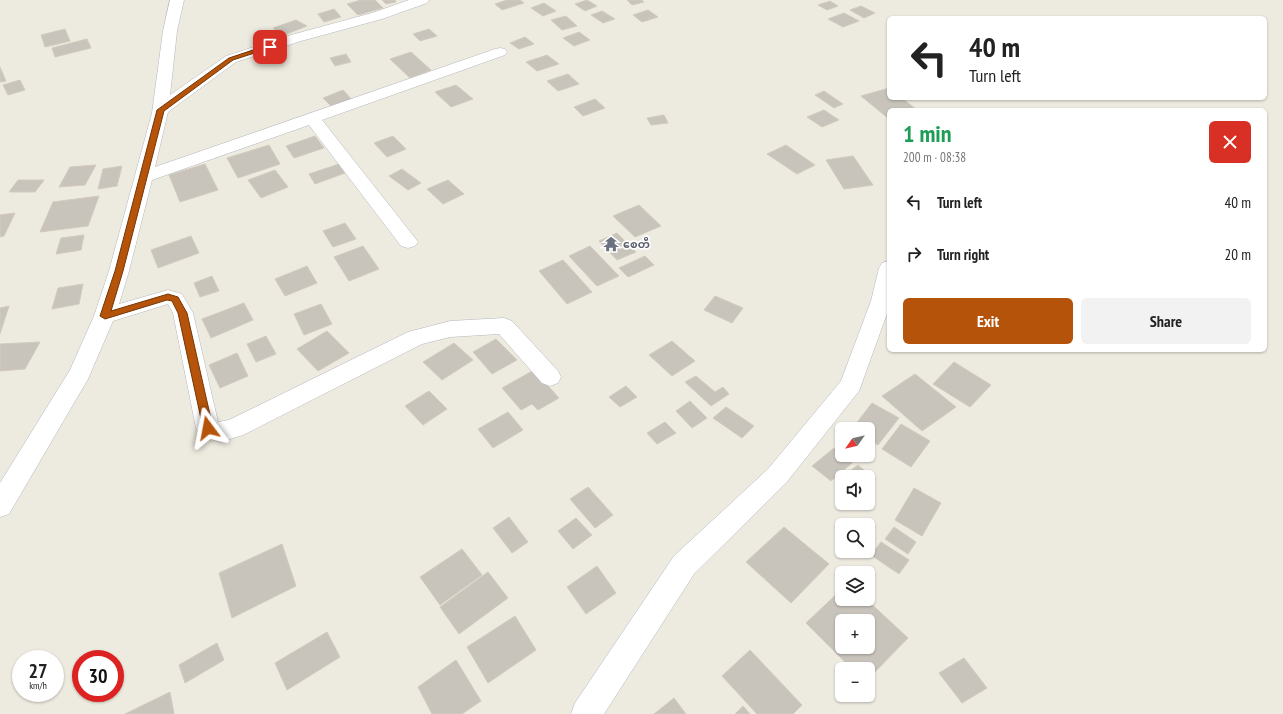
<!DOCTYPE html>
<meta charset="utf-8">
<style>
:root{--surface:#fff;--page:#f2f2f2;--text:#222;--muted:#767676;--accent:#b45309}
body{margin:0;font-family:"PT Sans Narrow","Noto Sans Myanmar",sans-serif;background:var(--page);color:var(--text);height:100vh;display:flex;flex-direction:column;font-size:15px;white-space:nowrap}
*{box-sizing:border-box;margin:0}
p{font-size:13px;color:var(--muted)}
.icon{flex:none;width:22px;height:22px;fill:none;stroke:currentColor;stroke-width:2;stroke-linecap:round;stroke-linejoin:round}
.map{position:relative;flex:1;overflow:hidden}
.panel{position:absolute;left:887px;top:108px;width:380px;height:244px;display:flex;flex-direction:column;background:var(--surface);border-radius:6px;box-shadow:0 1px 3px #0004}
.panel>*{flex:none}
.guide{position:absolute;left:887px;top:16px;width:380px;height:84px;border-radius:6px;box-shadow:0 1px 3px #0004;background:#fff;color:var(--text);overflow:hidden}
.needle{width:26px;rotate:236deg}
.tools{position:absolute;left:835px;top:422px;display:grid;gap:8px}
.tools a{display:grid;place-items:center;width:40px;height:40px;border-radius:6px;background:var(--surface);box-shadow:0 1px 3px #0004;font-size:20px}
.speed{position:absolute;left:12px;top:650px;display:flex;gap:8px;font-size:20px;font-weight:700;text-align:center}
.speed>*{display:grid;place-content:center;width:52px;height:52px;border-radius:50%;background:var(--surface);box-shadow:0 1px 3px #0004;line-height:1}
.speed small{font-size:10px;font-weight:400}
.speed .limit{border:6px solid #d22;background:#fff;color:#111}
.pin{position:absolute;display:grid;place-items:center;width:34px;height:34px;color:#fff;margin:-17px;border-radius:8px;box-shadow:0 2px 6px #0006}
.me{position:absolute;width:44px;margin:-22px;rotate:347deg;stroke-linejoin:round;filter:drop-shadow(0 0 3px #0008)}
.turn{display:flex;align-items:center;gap:14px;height:84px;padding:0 16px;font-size:18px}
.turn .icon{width:52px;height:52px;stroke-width:2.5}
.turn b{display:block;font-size:28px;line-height:34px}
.round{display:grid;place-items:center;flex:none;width:42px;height:42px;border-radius:6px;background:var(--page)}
.headline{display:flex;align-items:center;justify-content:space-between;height:68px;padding:0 16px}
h1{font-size:24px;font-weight:700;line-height:30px;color:#1e9e55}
.primary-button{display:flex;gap:8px;margin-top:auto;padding:8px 16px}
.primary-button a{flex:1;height:46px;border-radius:6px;background:var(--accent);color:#fff;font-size:16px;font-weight:700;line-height:46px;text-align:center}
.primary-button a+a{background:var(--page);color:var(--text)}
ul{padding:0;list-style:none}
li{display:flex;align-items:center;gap:12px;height:52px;padding:0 16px}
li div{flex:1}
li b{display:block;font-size:15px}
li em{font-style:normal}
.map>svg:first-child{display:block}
.building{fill:#c8c4bc;stroke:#d2cbbd;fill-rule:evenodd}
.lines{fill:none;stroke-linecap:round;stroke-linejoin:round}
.minor-casing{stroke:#b5b8be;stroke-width:1}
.minor{fill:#fff;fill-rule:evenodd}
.route{fill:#b45309;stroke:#753606}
.labels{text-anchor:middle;stroke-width:3.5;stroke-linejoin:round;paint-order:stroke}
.worship-label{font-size:11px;font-weight:bold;fill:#5b616d;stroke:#fff;text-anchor:start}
</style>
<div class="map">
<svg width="1283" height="714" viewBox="0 0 1283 714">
<rect width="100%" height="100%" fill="#edeadf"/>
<path class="building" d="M361 0H375L383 8 358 15 347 4Z
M382 0H395L396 2 386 4Z
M507 0H520L524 3 502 10 495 4Z
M587 0 597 6 585 11 575 4Z
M627 0H642L644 2 632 5Z
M830 1 838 6 827 10 818 5Z
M544 3 556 11 543 16 531 8Z
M861 6 875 13 864 18 850 10Z
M334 9 341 17 324 22 318 14Z
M648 10 658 17 642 22 633 15Z
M602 11 615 19 603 23 591 15Z
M844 13 859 21 843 27 828 19Z
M566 16 577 26 562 30 551 20Z
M296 20 307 26 284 35 273 28Z
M65 29 70 41 45 47 41 35Z
M429 29 437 36 420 41 413 34Z
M579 32 590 40 574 46 563 38Z
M525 37 534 44 519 49 510 43Z
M87 39 91 48 55 57 52 48Z
M411 52 431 70 410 78 390 59Z
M346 54 351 62 335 66 330 58Z
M547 55 559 64 537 71 526 62Z
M0 67 6 81 0 82Z
M568 74 579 84 558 91 547 81Z
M20 80 25 90 8 95 3 85Z
M456 85 473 99 451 107 435 92Z
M889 88V98H902L917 110H889V119L861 96Z
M343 90 354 102 334 109 323 98Z
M824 91 843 104 834 108 815 95Z
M595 99 605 108 583 116 574 107Z
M824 110 839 120 822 127 807 117Z
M664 115 668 123 651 125 647 118Z
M315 136 324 148 294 158 286 146Z
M393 136 406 149 387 157 374 143Z
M269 145 280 164 238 178 227 158Z
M786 145 815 165 797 174 767 154Z
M853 156 873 185 844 189 826 160Z
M205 164 218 190 180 202 169 175Z
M339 164 345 173 315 184 309 174Z
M96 165 85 185 59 187 70 167Z
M122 166 117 186 98 189 103 169Z
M402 169 421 183 408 190 389 176Z
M275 170 288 187 261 198 248 180Z
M18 180H44L35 192H9Z
M448 180 464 194 443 204 427 189Z
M99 196 88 226 40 232 53 202Z
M639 205 661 226 635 237 613 216Z
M15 213 4 236 0 237V215Z
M345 223 356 239 333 247 323 231Z
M617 233 636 252 617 260 599 241Z
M84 235 81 250 56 254 61 238Z
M191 236 199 253 158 268 151 250Z
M363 246 379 269 349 281 334 257Z
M590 246 619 276 597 286 569 256Z
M645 256 654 265 628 277 619 268Z
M563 260 592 292 567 304 539 271Z
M307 266 317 283 285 296 275 279Z
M212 276 219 291 200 297 194 283Z
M83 284 79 304 52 309 58 288Z
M715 296 743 308 732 323 704 310Z
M244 303 253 320 211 338 202 319Z
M321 304 332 324 304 335 294 314Z
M9 306 0 334V308Z
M327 331 349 353 318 371 297 349Z
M266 336 276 354 256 362 247 344Z
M496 339 517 360 492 374 473 352Z
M672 341 695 361 672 376 649 355Z
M40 342 25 369 0 371V344Z
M454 343 473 360 442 380 423 362Z
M237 353 248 376 220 388 209 365Z
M954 362 991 385 970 407 933 384Z
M534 370 559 398 538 410 532 404 521 410 502 388Z
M915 374 956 407 922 431 882 396Z
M696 376 715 392 723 387 729 394 711 406 685 382Z
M626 386 637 397 620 407 609 397Z
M429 391 447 409 423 425 405 406Z
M690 401 707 418 692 428 676 411Z
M872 403 899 418 878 445 868 439V429H852Z
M726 407 754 426 742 438 713 418Z
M508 412 523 430 493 448 478 429Z
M665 422 676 433 657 444 647 433Z
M901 424 930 441 911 467 882 449Z
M834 448 852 463 831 481 812 466Z
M858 465 872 477 868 481V477H842Z
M588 487 613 515 595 528 570 499Z
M914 488 941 503 922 536 895 520Z
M509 517 528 542 512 553 493 528Z
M576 518 592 535 573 549 558 531Z
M784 527 829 564 791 603 746 562Z
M894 527 916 542 908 554 885 539Z
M881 542 909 560 899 574 871 555Z
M282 544 296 586 232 618 219 573Z
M462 549 482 575 440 605 420 577Z
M597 566 616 593 586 614 567 587Z
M488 572 508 598 459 634 440 607Z
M842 589V599H866L908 638 868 679V669H852L806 623ZM842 621H868V647H842Z
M515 616 536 650 488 683 467 647Z
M327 632 340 657 287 690 275 663Z
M217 643 224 660 185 683 179 665Z
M750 650 802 705 793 714H757L722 676Z
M964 658 987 688 962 703 939 673Z
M456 660 481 701 462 714H432L418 687Z
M170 692 174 714H125Z
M674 698 686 714H654Z
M743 706 750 714H735Z"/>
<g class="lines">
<defs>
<path id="minor" d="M170 0H184L177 31 170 95 226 56 291 35 372 13 409 0H429L427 3 382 19 301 41 236 62 168 112 155 167 495 49 500 48 505 49 507 52 505 55 322 120 415 238 418 242 415 246 408 248 401 246 309 125 152 180 129 271 119 304 168 290 182 294 193 313 218 422 229 420 408 332 450 321 504 318 512 321 558 371 561 377 558 383 550 386 542 383 499 334 450 337 422 344 243 435 220 442 200 435 196 428 173 313 168 304 113 321 88 379 9 514 0 517V483L70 370 94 316 109 271 152 113 163 31Z
M889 261V308L859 391 786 483 694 574 604 714H571L575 703 674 556 768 469 841 381 871 301 879 268 882 263Z"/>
</defs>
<use href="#minor" class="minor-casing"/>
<use href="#minor" class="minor"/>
</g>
<path class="route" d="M268 45 273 47 233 60 164 111 123 271 111 311 168 294 178 297 187 313 213 428 212 431H205L203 428 178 313 172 301 167 300 105 319 100 316 115 271 157 110 229 58Z"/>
<defs>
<symbol id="temple-bare" viewBox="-9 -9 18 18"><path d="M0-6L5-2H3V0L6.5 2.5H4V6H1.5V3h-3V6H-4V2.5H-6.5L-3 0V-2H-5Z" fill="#6b7280" stroke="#fff" stroke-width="2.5" paint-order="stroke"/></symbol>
</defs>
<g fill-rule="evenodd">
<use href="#temple-bare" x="600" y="233" width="22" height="22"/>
</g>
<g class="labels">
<g class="worship-label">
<text x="623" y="248">စေတီ</text>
</g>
</g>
</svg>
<div class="tools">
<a><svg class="needle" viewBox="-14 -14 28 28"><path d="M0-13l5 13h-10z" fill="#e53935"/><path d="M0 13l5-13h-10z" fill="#767676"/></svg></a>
<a><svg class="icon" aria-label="sound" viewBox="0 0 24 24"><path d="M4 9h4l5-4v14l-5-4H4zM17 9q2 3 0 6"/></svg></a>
<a><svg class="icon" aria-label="search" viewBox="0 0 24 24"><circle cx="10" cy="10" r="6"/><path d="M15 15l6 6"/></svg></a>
<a><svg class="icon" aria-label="layers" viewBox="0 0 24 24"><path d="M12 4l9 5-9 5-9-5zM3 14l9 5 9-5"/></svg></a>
<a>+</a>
<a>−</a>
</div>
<div class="speed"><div>27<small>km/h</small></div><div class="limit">30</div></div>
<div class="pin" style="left:270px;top:47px;background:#d93025"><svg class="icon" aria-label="arrive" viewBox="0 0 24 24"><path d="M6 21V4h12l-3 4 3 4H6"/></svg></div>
<svg class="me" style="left:208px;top:428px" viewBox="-20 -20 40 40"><path d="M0-17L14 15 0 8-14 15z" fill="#b45309" stroke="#fff" stroke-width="4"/></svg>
<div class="guide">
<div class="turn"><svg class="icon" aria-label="left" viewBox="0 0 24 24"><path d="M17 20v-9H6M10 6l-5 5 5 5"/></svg><div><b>40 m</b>Turn left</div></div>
</div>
<section class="panel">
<div class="headline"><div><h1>1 min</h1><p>200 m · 08:38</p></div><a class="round" style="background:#d93025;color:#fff"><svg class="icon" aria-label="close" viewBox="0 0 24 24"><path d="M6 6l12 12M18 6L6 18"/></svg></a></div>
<ul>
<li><svg class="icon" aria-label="left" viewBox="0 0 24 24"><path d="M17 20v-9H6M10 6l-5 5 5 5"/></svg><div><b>Turn left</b></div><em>40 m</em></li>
<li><svg class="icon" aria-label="right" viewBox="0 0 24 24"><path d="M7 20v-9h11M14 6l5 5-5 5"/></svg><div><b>Turn right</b></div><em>20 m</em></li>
</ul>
<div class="primary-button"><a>Exit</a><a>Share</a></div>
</section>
</div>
